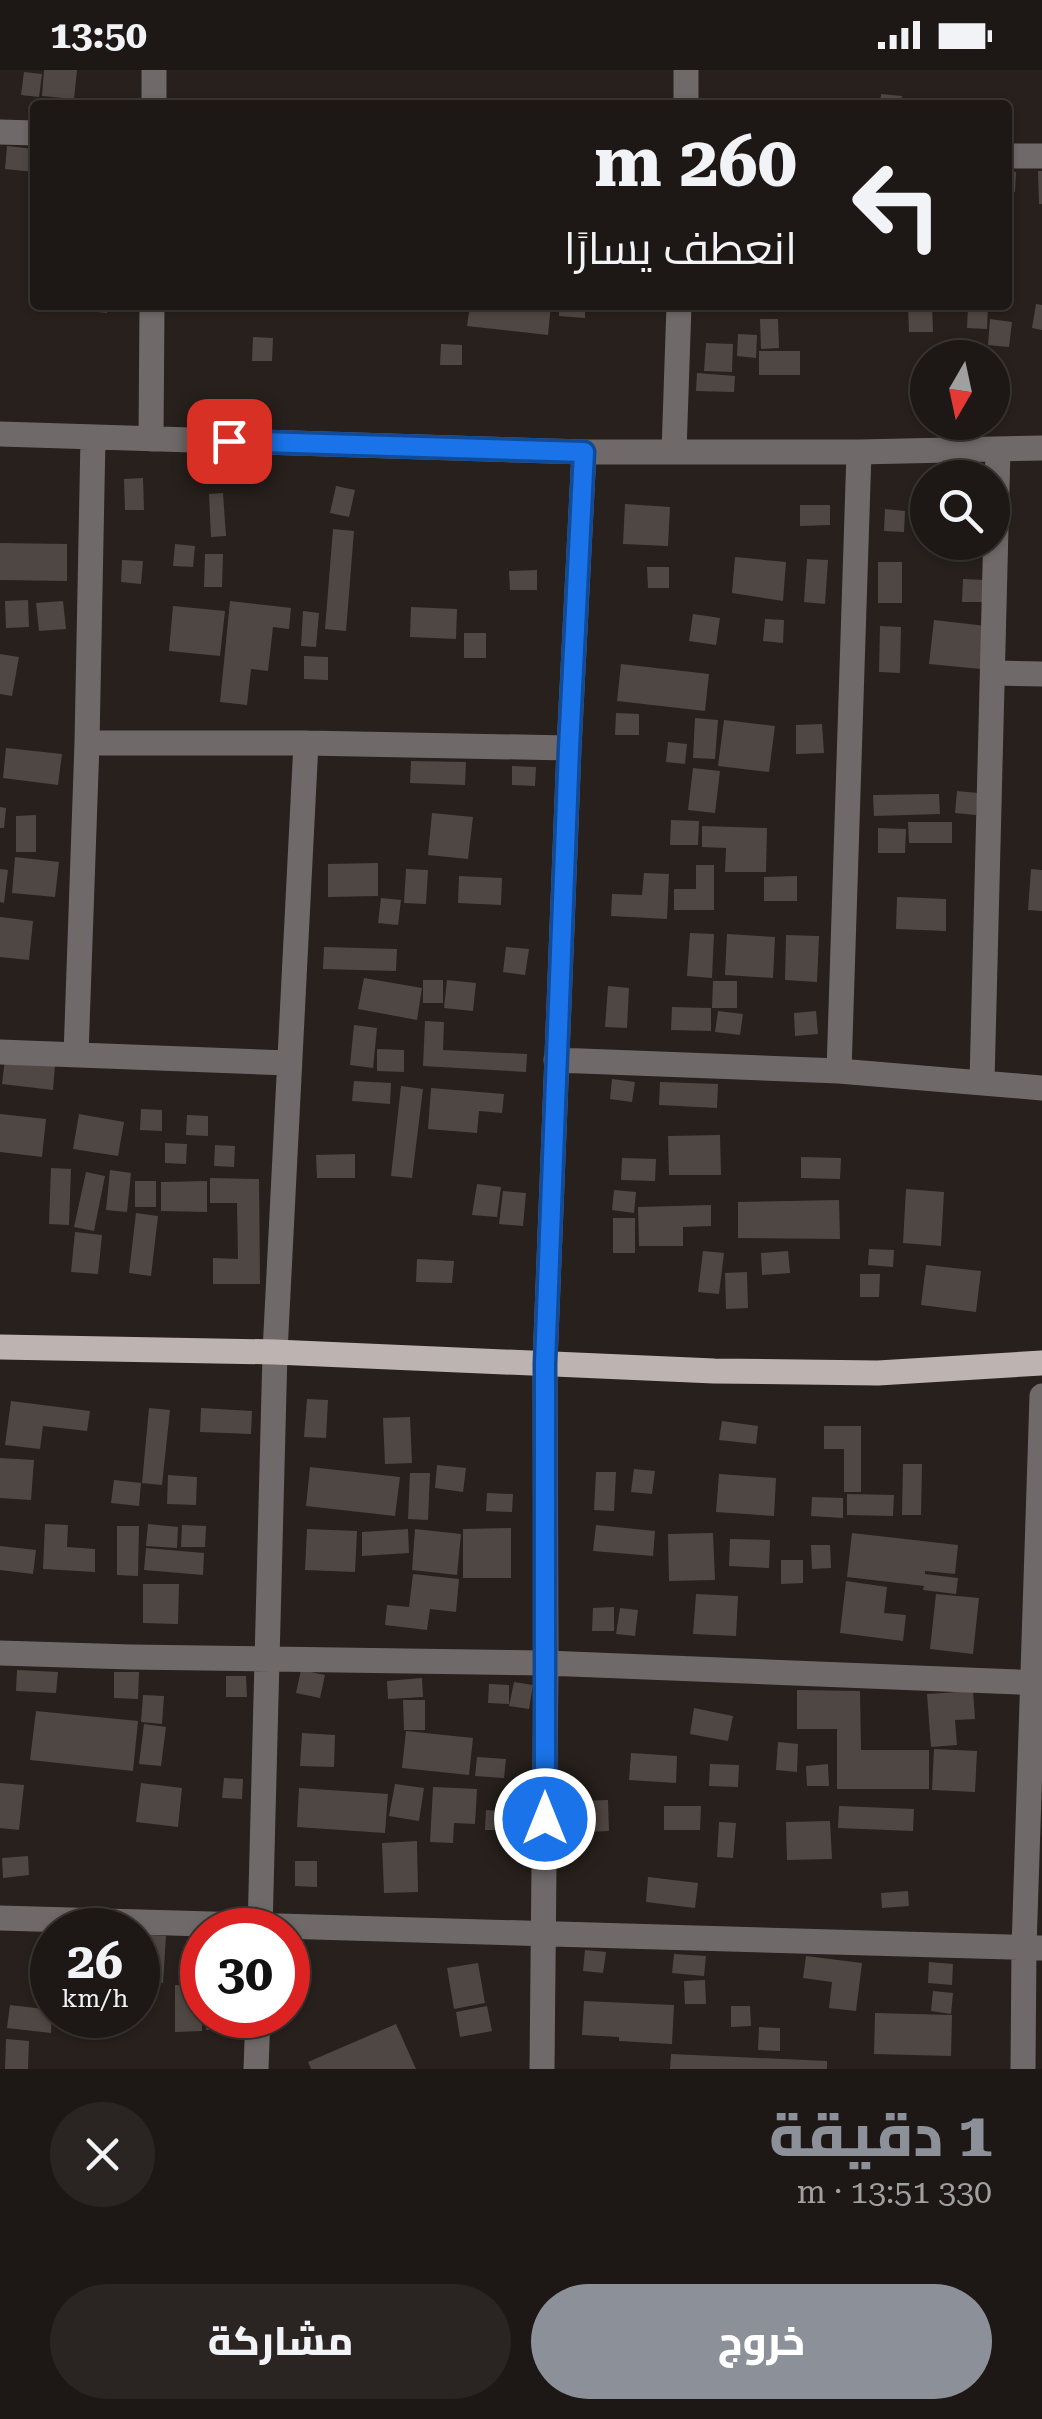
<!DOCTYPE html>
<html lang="ar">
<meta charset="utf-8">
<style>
:root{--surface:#1d1815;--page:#2a2522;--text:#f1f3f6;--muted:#a0a0a0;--line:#3b3734;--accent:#8c9099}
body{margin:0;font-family:"Roboto Serif",Cairo,serif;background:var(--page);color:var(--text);direction:rtl;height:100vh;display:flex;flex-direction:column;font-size:38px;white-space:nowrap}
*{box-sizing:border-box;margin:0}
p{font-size:32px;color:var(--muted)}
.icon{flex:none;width:55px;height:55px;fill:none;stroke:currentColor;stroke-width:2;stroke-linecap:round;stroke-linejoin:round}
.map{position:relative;height:1999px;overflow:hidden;direction:ltr}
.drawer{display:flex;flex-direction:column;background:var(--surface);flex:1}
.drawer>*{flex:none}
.banner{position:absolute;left:30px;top:30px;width:982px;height:210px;border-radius:10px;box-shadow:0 2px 8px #0004,0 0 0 2px var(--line);direction:rtl;background:#1d1815;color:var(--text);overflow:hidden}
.needle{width:65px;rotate:189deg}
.controls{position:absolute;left:910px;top:270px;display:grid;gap:20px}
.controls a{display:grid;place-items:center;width:100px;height:100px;border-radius:50%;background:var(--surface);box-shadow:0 2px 8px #0004,0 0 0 2px var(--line);font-size:50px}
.speed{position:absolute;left:30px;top:1838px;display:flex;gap:20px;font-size:50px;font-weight:700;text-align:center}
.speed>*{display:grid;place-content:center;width:130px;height:130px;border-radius:50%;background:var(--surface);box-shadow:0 2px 8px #0004,0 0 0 2px var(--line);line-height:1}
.speed small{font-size:25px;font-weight:400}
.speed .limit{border:15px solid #d22;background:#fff;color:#111}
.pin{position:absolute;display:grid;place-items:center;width:85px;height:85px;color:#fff;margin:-42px;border-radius:20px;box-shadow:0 5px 15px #0006}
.me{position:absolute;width:110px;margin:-55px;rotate:0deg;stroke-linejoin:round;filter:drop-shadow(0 0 8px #0008)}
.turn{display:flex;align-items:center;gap:35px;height:210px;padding:0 50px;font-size:45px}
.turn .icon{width:130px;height:130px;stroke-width:2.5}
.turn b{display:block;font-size:70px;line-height:85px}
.round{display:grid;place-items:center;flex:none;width:105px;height:105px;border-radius:52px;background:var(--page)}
.summary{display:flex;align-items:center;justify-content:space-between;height:170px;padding:0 50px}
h1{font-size:60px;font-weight:800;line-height:75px;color:var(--accent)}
.primary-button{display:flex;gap:20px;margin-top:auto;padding:20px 50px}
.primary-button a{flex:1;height:115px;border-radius:60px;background:var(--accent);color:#fff;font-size:40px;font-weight:800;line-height:115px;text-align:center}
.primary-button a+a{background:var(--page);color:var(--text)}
.status{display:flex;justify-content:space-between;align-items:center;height:70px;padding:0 50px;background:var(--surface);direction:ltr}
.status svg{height:28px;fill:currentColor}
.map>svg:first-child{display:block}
.building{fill:#4f4743}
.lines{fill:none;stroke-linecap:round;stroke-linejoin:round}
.street{stroke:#6f6a69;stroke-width:25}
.primary{stroke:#bdb4b1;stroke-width:25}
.route-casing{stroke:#114b97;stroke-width:25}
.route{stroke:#1a73e8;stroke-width:18}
</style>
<div class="status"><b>13:50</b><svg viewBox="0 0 49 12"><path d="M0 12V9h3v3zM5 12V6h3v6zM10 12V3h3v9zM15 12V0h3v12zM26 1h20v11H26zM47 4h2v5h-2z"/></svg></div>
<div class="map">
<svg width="1042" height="1999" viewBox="0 0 1042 1999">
<rect width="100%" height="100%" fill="#27201c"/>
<path class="building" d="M44 0H77L74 29 42 26Z
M24 2 42 4 39 27 21 25Z
M881 24 902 26 901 35H880Z
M7 76 35 79V102L5 99Z
M1008 101 1016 102 1015 122 1008 121Z
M1038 101H1042V134H1039Z
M1036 234 1042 235V260L1032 258Z
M67 235H107V243L66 239Z
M218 235H273V241L218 238Z
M470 235H551L548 265 467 256Z
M559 235H585V248L559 246Z
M908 235H932L933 262H909Z
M968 235H988L987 259 967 258Z
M760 249H778L779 278 761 279Z
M990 249 1012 252 1009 277 988 275Z
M738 264 757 265 756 288 737 286Z
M253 267 273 268 272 291H252Z
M706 273 733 274 732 302 704 301Z
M441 274 462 275V295H440Z
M759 281H800V305H759Z
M697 303 735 306 734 322 696 321Z
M143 408 144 440H125L124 409Z
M336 416 355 420 349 447 330 443Z
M223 423 226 466 211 467 209 424Z
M625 434 670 437 668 476 623 474Z
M800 435H830V455L800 456Z
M885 439 905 441 904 462 884 461Z
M333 459 354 461 346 561 325 559Z
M0 473 67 474V511L0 510Z
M175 474 195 476 193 497 173 496Z
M205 484H223L222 517H204Z
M735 487 786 492 783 531 732 523Z
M807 489 828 490 825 534 804 532Z
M122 490 143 491 141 514 121 512Z
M878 492H902V533H878Z
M647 497H669V518H648Z
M537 500V520H510L509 501Z
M963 509 985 510 984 532H962Z
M28 530 29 557 6 558 5 531Z
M63 531 66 559 39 561 36 533Z
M230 531 291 538 289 559 273 557 268 601 251 599 247 635 220 632Z
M173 536 225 541 220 586 169 581Z
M411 537 457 539 456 569 410 567Z
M303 541 319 543 316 577 301 576Z
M693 544 720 548 716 575 689 571Z
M765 549 784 550 783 573 763 571Z
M934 550 986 556 981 599 929 594Z
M880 556 901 557 900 603 879 602Z
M464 563H486V588H464Z
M0 584 19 587 12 626 0 624Z
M304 586 328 587V610L304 609Z
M621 594 709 604 705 641 617 631Z
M616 643 639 644V665H615Z
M695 648 718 650 715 689 693 688Z
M724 650 775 656 769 702 718 696Z
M822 654 824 683 796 684V655Z
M668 672 687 674 685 694 666 692Z
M6 678 62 684 58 715 3 708Z
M411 691 466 692 465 715 410 713Z
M512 696 536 697 535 716 512 715Z
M693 698 720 701 715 743 688 740Z
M957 721 978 723 976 745 955 743Z
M939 724 940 744 874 746 873 725Z
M0 737 6 738 4 758H0Z
M432 743 473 747 468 789 428 785Z
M36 745V782H16V746Z
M671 750 699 751 698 775H670Z
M908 752H952V773H909Z
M702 756 767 758 766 802H725L726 778 702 777Z
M878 758 906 759 905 783H878Z
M15 787 59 792 55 827 12 823Z
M378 793V826L328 827V794Z
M696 795H714V840H674V819H696Z
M0 799 8 800 4 833 0 832Z
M406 799 428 800 426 834 404 833Z
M1031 799 1042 800V841L1028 840Z
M644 803 669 804 667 849 611 846 612 824 642 825Z
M459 806 502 808 501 835 458 833Z
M797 806V831H764V807Z
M897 827 946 829V861L896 859Z
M381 828 401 830 398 855 378 853Z
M0 847 33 851 29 890 0 887Z
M690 863 714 864 712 908 687 906Z
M727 864 775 867 773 908 725 905Z
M786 865 819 866 817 912 785 910Z
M324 877 397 879 396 901 323 899Z
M506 877 529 879 525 905 503 902Z
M364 908 422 918 417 950 358 939Z
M423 910H443V933H423Z
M447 910 476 913 473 941 444 938Z
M713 911H737V938H712Z
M608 916 629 918 627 958 605 957Z
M672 937 711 938V961L671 960Z
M718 941 743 944 740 965 715 962Z
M816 941 818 964 795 966 794 943Z
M425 951 444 952 443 980 527 984 526 1002 423 996Z
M354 955 377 958 373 998 350 995Z
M377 979 404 980V1002L377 1001Z
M5 989 55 995 53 1020 2 1014Z
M612 1009 635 1012 632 1032 610 1029Z
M354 1011 391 1013 390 1034 352 1031Z
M660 1012 718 1014 717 1038 659 1035Z
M401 1016 423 1019 412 1108 391 1106Z
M431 1018 504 1024 502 1043 479 1041 477 1063 428 1059Z
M141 1039 162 1040V1061L140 1060Z
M0 1044 46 1049 42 1087 0 1082Z
M79 1044 124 1052 118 1086 73 1079Z
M187 1045 208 1046V1066L186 1065Z
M720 1065 721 1105H669L668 1066Z
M165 1073 187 1074 186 1094 165 1093Z
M215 1075 235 1076 234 1097 214 1096Z
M355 1084V1108H317L316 1085Z
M801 1087 841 1088 840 1109 801 1108Z
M622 1088 656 1089 655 1111 621 1110Z
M51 1098 71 1099 69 1155 49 1154Z
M110 1100 131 1103 127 1142 106 1140Z
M86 1102 105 1106 94 1161 74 1157Z
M210 1108 259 1109 260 1214H213V1188L238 1189 237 1133H210Z
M135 1111H156V1137H135Z
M207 1111V1142L161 1141V1112Z
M477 1114 501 1117 497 1147 472 1145Z
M906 1119 944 1122 941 1176 903 1173Z
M614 1120 636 1122 634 1143 612 1140Z
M503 1121 526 1123 523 1156 499 1154Z
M839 1130 840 1169 738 1168V1132Z
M711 1135V1156L683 1157V1176H639L638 1137Z
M136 1143 158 1146 151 1206 129 1203Z
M613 1148H635V1183H613Z
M75 1162 102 1165 98 1204 71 1202Z
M869 1179 894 1180 893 1197 868 1195Z
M703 1181 724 1183 719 1224 698 1222Z
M788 1181 790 1203 762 1205 761 1183Z
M417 1189 454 1191 452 1213 416 1212Z
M926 1195 981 1201 976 1242 921 1235Z
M747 1202 748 1238 726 1239 725 1203Z
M860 1204H880L879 1227H860Z
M307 1329 328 1330 326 1368 304 1367Z
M11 1331 90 1341 87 1361 43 1356 40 1379 5 1375Z
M149 1338 170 1340 162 1415 142 1413Z
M201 1338 252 1341 251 1364 200 1362Z
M410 1347 412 1393 385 1394 383 1348Z
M722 1351 758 1356 756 1374 719 1370Z
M824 1356H861V1422H844V1379H824Z
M0 1388 34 1390 31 1430 0 1428Z
M903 1394H922L921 1445H902Z
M437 1395 466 1398 463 1422 435 1418Z
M310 1397 400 1407 395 1446 306 1436Z
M634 1399 655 1401 652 1424 631 1422Z
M596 1402H616L614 1441 594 1440Z
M410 1403H430L428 1450 408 1449Z
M719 1404 776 1408 774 1446 716 1442Z
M168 1405 197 1407 196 1435 167 1434Z
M114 1410 141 1413 139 1436 111 1433Z
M487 1423 513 1424 512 1442 486 1441Z
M847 1424 894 1425 893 1446 847 1445Z
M812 1427 843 1428V1448L811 1446Z
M45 1454 68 1455 67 1477 95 1479V1502L43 1499Z
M148 1454 178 1457 177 1478 146 1476Z
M182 1455 206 1456 205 1477H181Z
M596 1455 655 1461 653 1486 593 1481Z
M117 1456H139L138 1506 117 1505Z
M511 1458V1508H463V1459Z
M307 1459 357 1461 355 1502 305 1500Z
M408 1459 409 1483 362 1486V1462Z
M415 1459 461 1464 457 1505 412 1500Z
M713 1463 715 1510 669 1511 668 1464Z
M852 1463 958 1475 955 1504 925 1501V1504L958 1508 956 1524 923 1520 924 1516 847 1507Z
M730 1469 770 1470 769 1498 729 1496Z
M811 1475H830L831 1498 812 1499Z
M0 1476 36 1480 33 1504 0 1500Z
M146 1478 204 1483 203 1505 144 1500Z
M781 1490H803V1513L781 1514Z
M413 1504 459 1509 456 1542 430 1539 427 1560 385 1555 387 1535 409 1537Z
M846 1511 887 1517 884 1543 906 1545 903 1571 840 1563Z
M143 1514H179L178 1554 143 1553Z
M696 1524 738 1526 736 1566 693 1564Z
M936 1524 979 1528 973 1584 930 1579Z
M614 1537V1561H592L593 1538Z
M620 1538 638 1540 635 1566 616 1564Z
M17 1600 58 1602 56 1623 16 1621Z
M301 1600 325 1605 320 1628 296 1623Z
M114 1602H139L138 1629 114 1628Z
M226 1606H246L247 1627H226Z
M422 1608 423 1627 388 1629 387 1611Z
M514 1612 533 1615 529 1639 509 1636Z
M489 1614 509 1615V1634L488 1633Z
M797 1620 860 1621 861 1680H929V1719H837V1659H797Z
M973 1621 975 1649 955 1650 957 1675 931 1677 927 1624Z
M143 1625 164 1626 162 1654 141 1652Z
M403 1630H425V1660H404Z
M694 1638 733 1646 728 1671 690 1664Z
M36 1641 138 1651 133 1701 30 1690Z
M144 1654 166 1657 161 1696 139 1694Z
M406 1661 473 1668 469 1705 402 1698Z
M302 1663 335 1665 334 1697 300 1696Z
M778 1672 798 1674 797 1702 776 1700Z
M934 1679 977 1681 975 1722 932 1720Z
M631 1683 677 1686 676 1713 629 1710Z
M477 1687 506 1689 504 1708 475 1706Z
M710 1694 739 1695 738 1717 709 1716Z
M828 1694 829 1716H807L806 1696Z
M224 1708 243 1709 242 1729 222 1728Z
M0 1713 24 1715 19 1760 0 1758Z
M141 1713 182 1718 178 1757 136 1752Z
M395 1714 424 1718 419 1751 389 1746Z
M433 1717 477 1719 475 1754 454 1753 453 1773 430 1772Z
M299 1718 388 1724 385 1763 297 1757Z
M608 1730 609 1761 585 1762 584 1731Z
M664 1736H701L700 1760H664Z
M839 1736 914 1739 913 1761 838 1758Z
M486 1740 507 1741V1760H485Z
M830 1751 832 1789 787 1790 786 1752Z
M719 1752 736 1753 733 1788 717 1787Z
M417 1771 418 1822 384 1823 382 1773Z
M28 1786 29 1805 3 1808 2 1788Z
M295 1791H317V1817L295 1816Z
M648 1807 698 1813 695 1838 646 1832Z
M908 1821 909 1836 882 1838 881 1823Z
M138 1864 166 1866 163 1913 138 1911Z
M585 1880 606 1882 603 1903 583 1901Z
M674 1884 706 1886 704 1906 672 1903Z
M806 1886 862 1893 856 1941 829 1938 832 1912 803 1908Z
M929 1892 953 1894 952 1915 928 1913Z
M478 1893 485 1933 454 1939 447 1898Z
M705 1910 706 1934H685L684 1911Z
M175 1915 202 1916V1961L175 1962Z
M933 1921 953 1923 951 1944 931 1941Z
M584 1931 674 1935 672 1974 619 1971V1967L582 1965Z
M10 1935 52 1940 51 1963 7 1958Z
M487 1936 492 1961 460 1967 456 1942Z
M731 1936H750L751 1956 731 1957Z
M875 1943 952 1945 951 1986 874 1984Z
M54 1945H80V1949L54 1948Z
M206 1945H237V1960H206Z
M396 1954 416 1999H311L308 1992Z
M759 1957 780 1958V1981L758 1980Z
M6 1969 29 1971 28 1999H5Z
M671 1984 827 1991V1999H670Z"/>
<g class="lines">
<path class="street" d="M154 35V0
M686 35V0
M0 62 35 63
M1008 86H1042
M0 364 584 382H859L1042 378
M151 369 152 235
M674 382 679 235
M993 603 1042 604
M87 673H306L569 678
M0 982 288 993
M76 985 87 673 93 367
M556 990 839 1001 1042 1018
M839 1001 859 382
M982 1012 998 379
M0 1583 131 1587 546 1593 1042 1613
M0 1848 1042 1878
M260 1860 275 1282 306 673
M256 1999 258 1945
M542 1999 546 1593 545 1293 569 678 584 382
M1023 1999 1024 1878 1042 1326"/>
<path class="primary" d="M0 1277 275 1282 714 1301 878 1303 1042 1293"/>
</g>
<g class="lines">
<defs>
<path id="route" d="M229 371 584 382 569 678 545 1293V1749"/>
</defs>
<use href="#route" class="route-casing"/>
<use href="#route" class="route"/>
</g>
</svg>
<div class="controls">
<a><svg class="needle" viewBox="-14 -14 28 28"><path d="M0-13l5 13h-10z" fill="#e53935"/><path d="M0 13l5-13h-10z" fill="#a0a0a0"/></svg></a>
<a><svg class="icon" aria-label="search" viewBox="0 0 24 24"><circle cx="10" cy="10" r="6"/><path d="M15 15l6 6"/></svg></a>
</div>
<div class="speed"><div>26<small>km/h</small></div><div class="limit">30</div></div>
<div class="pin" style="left:229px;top:371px;background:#d93025"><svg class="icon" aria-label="arrive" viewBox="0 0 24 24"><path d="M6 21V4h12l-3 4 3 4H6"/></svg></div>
<svg class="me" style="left:545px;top:1749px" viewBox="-20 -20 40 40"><circle r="17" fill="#1a73e8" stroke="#fff" stroke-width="3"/><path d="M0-11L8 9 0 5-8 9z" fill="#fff"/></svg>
<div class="banner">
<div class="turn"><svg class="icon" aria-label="left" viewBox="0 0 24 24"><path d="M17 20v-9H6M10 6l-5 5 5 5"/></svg><div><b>260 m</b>انعطف يسارًا</div></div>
</div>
</div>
<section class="drawer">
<div class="summary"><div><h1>1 دقيقة</h1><p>330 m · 13:51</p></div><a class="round"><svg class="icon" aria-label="close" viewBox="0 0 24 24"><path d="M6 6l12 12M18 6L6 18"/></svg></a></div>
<div class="primary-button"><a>خروج</a><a>مشاركة</a></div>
</section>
